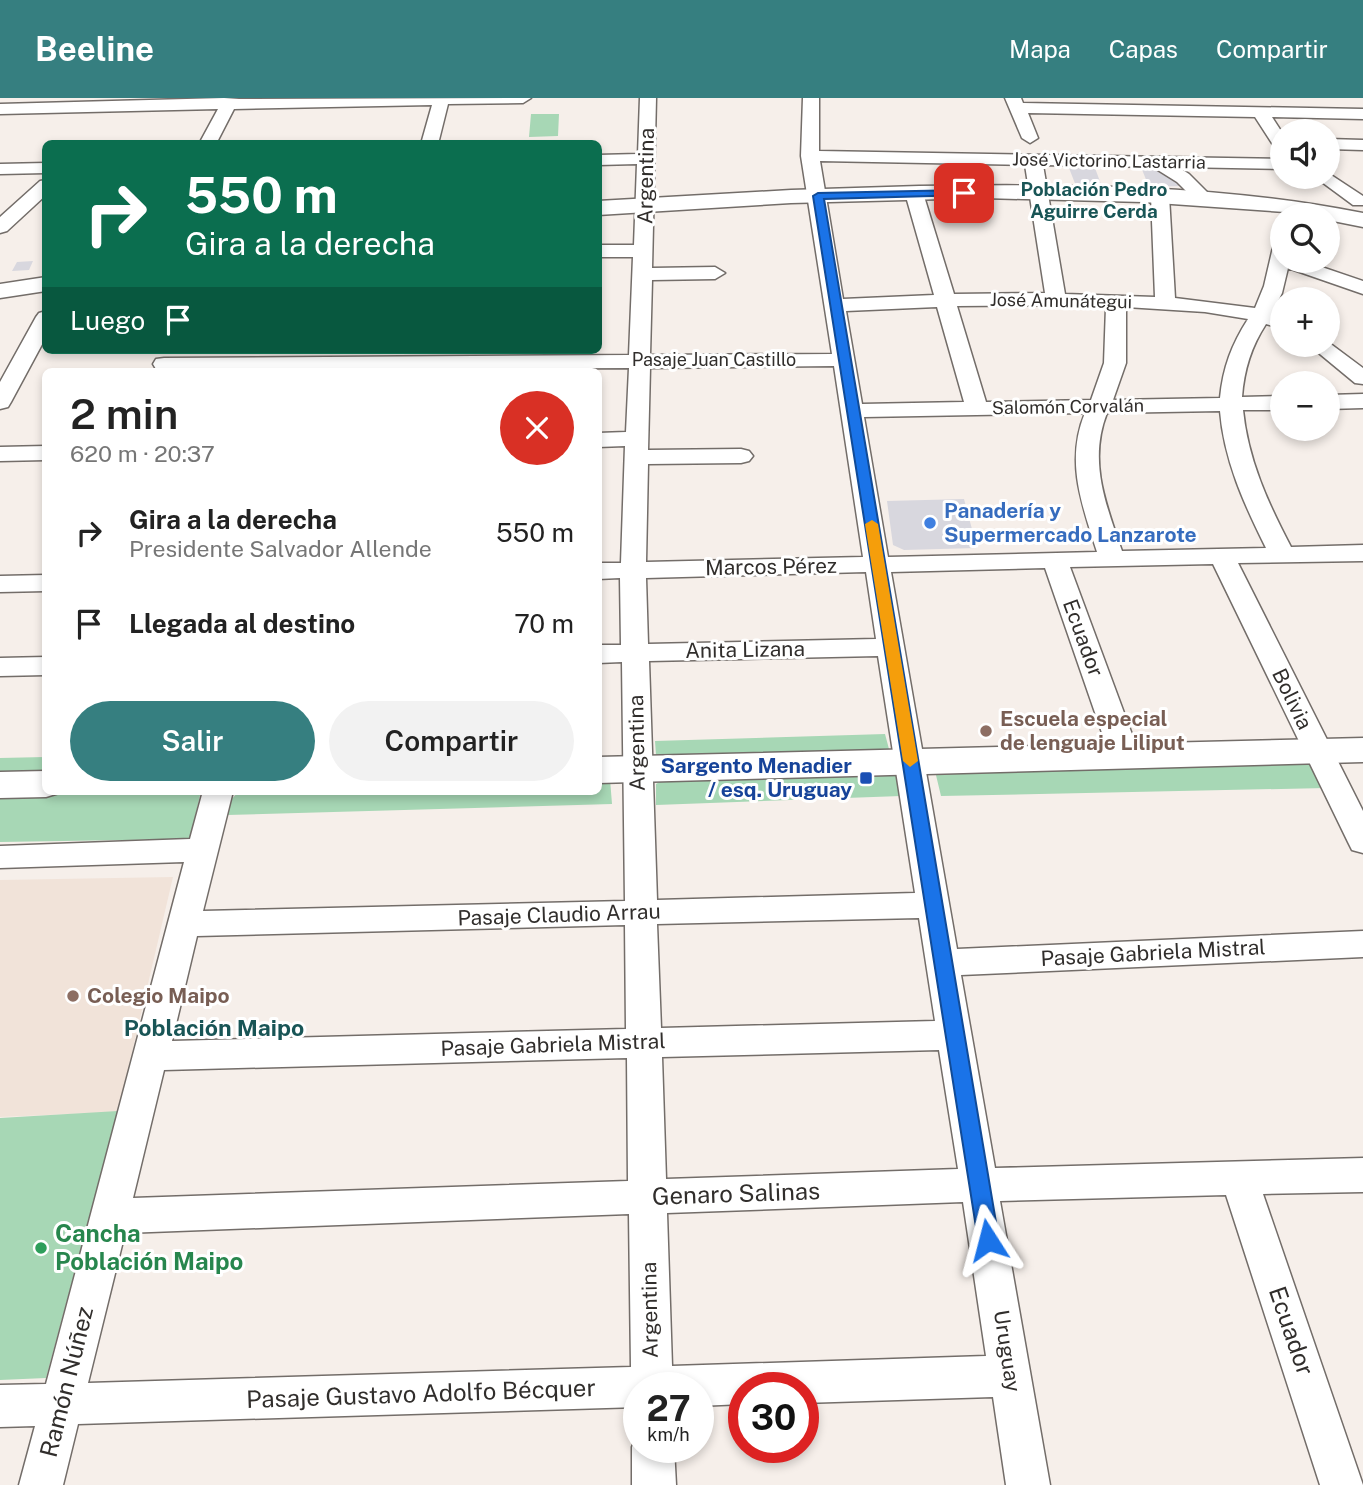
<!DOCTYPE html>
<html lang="es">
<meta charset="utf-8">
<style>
:root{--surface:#fff;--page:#f2f2f2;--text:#222;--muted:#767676;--accent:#367f80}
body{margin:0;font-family:"Public Sans",sans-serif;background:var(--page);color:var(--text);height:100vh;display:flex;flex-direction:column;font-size:26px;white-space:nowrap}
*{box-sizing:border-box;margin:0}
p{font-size:23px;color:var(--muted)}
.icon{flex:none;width:38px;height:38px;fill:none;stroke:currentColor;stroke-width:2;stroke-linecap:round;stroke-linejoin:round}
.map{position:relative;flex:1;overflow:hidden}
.drawer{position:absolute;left:42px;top:270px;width:560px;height:427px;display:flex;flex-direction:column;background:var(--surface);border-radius:10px;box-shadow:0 4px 10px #0003}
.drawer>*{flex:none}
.top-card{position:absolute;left:42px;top:42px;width:560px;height:214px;border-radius:10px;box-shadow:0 4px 10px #0003;background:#0b6e4f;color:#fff;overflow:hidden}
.controls{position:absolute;left:1270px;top:21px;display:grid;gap:14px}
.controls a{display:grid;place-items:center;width:70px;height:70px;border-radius:50%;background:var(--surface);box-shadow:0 4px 10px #0003;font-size:35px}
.speed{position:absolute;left:623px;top:1274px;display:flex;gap:14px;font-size:35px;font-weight:700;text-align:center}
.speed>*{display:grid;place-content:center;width:91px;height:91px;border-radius:50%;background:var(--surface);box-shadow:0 4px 10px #0003;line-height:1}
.speed small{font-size:18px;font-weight:400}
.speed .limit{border:10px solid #d22;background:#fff;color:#111}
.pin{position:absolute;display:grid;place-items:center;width:60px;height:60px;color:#fff;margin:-30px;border-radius:14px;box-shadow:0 4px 10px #0006}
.me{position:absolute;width:77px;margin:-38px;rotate:351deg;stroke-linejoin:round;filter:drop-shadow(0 0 5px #0008)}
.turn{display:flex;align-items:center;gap:24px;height:147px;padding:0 28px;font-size:32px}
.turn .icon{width:91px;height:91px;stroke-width:2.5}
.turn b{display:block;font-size:49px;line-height:60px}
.then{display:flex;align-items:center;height:66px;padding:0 28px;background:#0003;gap:14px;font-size:26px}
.round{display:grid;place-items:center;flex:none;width:74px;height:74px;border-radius:37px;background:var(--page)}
.head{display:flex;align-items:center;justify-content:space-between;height:119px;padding:0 28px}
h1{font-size:42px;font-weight:600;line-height:52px}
.cta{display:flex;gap:14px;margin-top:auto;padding:14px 28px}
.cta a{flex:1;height:80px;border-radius:42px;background:var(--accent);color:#fff;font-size:28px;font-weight:600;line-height:80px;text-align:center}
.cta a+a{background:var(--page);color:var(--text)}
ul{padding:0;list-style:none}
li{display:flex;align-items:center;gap:21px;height:91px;padding:0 28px}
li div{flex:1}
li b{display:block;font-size:26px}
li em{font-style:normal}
header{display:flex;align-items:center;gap:42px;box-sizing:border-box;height:98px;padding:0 35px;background:var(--accent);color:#fff}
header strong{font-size:33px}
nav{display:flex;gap:38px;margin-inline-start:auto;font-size:24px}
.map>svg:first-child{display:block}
.built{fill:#f1e3d9}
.green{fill:#a7d7b5}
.building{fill:#d8d7de}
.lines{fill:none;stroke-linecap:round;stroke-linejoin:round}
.minor-casing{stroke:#736d69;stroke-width:3}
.major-casing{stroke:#736d69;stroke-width:3}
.minor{fill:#fff;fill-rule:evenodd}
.major{fill:#fff;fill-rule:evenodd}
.route{fill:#1a73e8;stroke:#114b97;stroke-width:2}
.slow{fill:#f59e0b}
.shop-dot{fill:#3f7fe0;stroke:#fff;stroke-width:2.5}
.education-dot{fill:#8d6e63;stroke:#fff;stroke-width:2.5}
.transit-dot{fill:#1a4fb4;stroke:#fff;stroke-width:2.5}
.leisure-dot{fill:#2e9e5b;stroke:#fff;stroke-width:2.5}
.labels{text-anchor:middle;stroke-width:6;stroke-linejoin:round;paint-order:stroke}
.far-street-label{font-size:18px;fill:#312e2c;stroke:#fff}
.far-neighbourhood-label{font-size:19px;font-weight:bold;fill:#195556;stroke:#fff}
.street-label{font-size:21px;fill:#312e2c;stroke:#fff}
.shop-label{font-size:21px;font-weight:bold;fill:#366cbe;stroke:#fff;text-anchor:start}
.education-label{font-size:21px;font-weight:bold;fill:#785e54;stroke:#fff;text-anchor:start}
.transit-label{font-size:21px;font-weight:bold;fill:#164399;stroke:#fff;text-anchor:end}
.neighbourhood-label{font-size:23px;font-weight:bold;fill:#195556;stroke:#fff}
.near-street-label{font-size:24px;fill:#312e2c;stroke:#fff}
.near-leisure-label{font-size:24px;font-weight:bold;fill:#27864d;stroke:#fff;text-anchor:start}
</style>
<header>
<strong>Beeline</strong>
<nav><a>Mapa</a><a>Capas</a><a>Compartir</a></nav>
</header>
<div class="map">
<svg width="1363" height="1387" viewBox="0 0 1363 1387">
<rect width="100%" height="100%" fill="#f6efea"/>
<path class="built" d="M173 779 118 1014 0 1019V782Z"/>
<path class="green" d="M531 16H559L558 38 529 39Z
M885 636 889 651 876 656 662 662 656 657 655 643Z
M45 659V676L0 677V660Z
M1311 662 1326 690 941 698 935 673Z
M879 675 897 678 901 698 656 707V686L667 680Z
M610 681 612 706 227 717 231 702 239 693H598L599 682Z
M201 693 190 741 0 744V694Z
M118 1013 46 1280 0 1282V1020Z"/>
<path class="building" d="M1141 69 1156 70 1182 88 1149 89Z
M1069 70H1095L1102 89 1076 88Z
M33 163 29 172 12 173 17 164Z
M964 401 977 450 904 452 893 447 887 403Z"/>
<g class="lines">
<defs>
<path id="minor" d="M224 0 239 1 531 0 523 5 448 6 438 46H421L432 7 234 11 216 46H199L218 11 0 16V6Z
M640 0H656L652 170 715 169 725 175 715 181 652 182 650 257 832 256 801 58 803 0H819V53L1283 61V71L1178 69 1189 76 1210 97 1213 101 1204 106 1198 105 1177 84 1153 69 1043 67 1065 196 1155 199 1151 98 1160 93 1169 98 1175 200 1255 210 1264 188 1274 145 1283 139V163H1304L1363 183V196L1288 170 1282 195 1272 215 1283 218V231L1266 226C1251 249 1244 272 1242 299L1283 298V312H1243C1248 362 1268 405 1291 449L1363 447V463L1238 465 1363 713V755L1352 752 1348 744 1213 466 1070 469 1140 658 1135 665 1125 668 1115 665 1110 658 1045 470 891 474 957 851 1363 833V859L961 877 995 1070 1363 1060V1094L1263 1096 1363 1387H1320L1226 1097 1000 1103 1050 1387H1006L993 1299 803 1305V1290H744V1306L698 1308V1290H639V1309L78 1326 63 1387H19L35 1328 0 1329V1287L46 1286 184 764 0 770V748L190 741 203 693H233L203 813 625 803 622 564 598 565V547H621L620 480 598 481V465H621L625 348 598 349V335L626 334 629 270 164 272 156 271 153 266 156 261 164 260 629 257 633 159H598V147H634L637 66 598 67V57L638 56ZM820 63 1025 67 1045 195 954 196 923 95 914 90 905 95 934 197 843 201ZM1058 207 1106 209 1104 265 1091 302 986 304 957 208ZM937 209 964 304 862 306 846 213ZM1126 209 1205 214 1248 221C1232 246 1223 269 1220 300L1113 302 1126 265ZM834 268 863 459 646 464 648 366 741 365 749 363 753 358 749 353 741 351 648 352 650 270ZM1220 313C1224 362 1244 406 1266 450L1122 453C1106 407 1088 363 1107 315ZM1085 315C1065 363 1082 407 1097 454L888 459 864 319ZM866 474 876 541 648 546 646 480ZM878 558 915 795 657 802 649 563ZM919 820 935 923 661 930 657 826ZM625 827 626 931 172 943 197 838ZM939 952 958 1071 666 1081 662 959ZM627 960 628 1083 133 1100 164 972ZM963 1104 986 1258 672 1268 667 1115ZM629 1116 631 1269 88 1285 125 1135Z
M1005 0H1021L1023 5 1363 11V21L1272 19 1283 36V54L1277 53 1255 19 1028 15 1038 40 1030 45 1022 40Z
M1328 41 1363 42V52L1328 51Z
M46 65V75L0 76V66Z
M1328 75 1363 98V107H1353L1315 79H1328Z
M46 82V97L7 133 0 135V119L40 83Z
M46 213V239L11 304 8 309 0 311V284L36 219 39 215Z
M1328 244 1363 270V286L1355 285 1309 247H1328Z
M1363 296V310L1328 311V297Z
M46 348V362L0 363V349Z
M46 477V493L0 494V478Z
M46 559V577L0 578V560Z
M638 1334 639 1349H674L676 1387H632V1349Z"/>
<path id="major" d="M919 88C1067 86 1218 86 1363 115V129L1328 122V117L1143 104 983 100 791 105 598 117V103L791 92Z
M46 179V193L0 200V186Z
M1363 640V664L598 685V659Z
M46 673V693H60L59 695 46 699 0 700V674Z"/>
</defs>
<use href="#minor" class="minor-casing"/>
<use href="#major" class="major-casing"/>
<use href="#minor" class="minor"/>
<use href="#major" class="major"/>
</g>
<path class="route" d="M964 92 969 95 967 97 824 101 999 1142 996 1148 988 1151 981 1148 978 1142 813 98 818 95Z"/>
<path class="slow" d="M872 422 878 426 918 663 910 669 903 663 865 426Z"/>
<circle class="shop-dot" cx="930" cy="425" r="7"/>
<g class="education-dot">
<circle cx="986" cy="633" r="7"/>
<circle cx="73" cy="898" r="7"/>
</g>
<rect class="transit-dot" x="859" y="673" width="14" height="14" rx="3.5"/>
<circle class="leisure-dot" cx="41" cy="1150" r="7"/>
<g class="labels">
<g class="far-street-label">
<text transform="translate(1109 63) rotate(1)" y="6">José Victorino Lastarria</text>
<text transform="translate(1061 203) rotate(1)" y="6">José Amunátegui</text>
<text x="714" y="268">Pasaje Juan Castillo</text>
<text transform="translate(1068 309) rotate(-1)" y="6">Salomón Corvalán</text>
</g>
<g class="far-neighbourhood-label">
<text x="1094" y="98">Población Pedro<tspan x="1094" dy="22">Aguirre Cerda</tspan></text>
</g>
<g class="street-label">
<text transform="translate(646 78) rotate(-89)" y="7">Argentina</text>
<text transform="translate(771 469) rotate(-1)" y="7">Marcos Pérez</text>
<text transform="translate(1083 540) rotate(70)" y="7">Ecuador</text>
<text transform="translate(745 552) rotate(-1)" y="7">Anita Lizana</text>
<text transform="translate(1292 601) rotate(64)" y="7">Bolivia</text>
<text transform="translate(637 645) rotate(-91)" y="7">Argentina</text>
<text transform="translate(559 817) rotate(-2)" y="7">Pasaje Claudio Arrau</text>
<text transform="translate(1153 855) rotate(-3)" y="7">Pasaje Gabriela Mistral</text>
<text transform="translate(553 947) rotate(-2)" y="7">Pasaje Gabriela Mistral</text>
<text transform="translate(650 1212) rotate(-91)" y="7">Argentina</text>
<text transform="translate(1007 1253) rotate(81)" y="7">Uruguay</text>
</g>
<g class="shop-label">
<text x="944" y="420">Panadería y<tspan x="944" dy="24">Supermercado Lanzarote</tspan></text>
</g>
<g class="education-label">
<text x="1000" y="628">Escuela especial<tspan x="1000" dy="24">de lenguaje Liliput</tspan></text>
<text x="87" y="905">Colegio Maipo</text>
</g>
<g class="transit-label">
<text x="852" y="675">Sargento Menadier<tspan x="852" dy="24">/ esq. Uruguay</tspan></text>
</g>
<g class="neighbourhood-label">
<text x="214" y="938">Población Maipo</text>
</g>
<g class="near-street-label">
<text transform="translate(736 1096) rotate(-2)" y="8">Genaro Salinas</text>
<text transform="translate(1291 1233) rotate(71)" y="8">Ecuador</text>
<text transform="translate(67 1284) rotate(-76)" y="8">Ramón Núñez</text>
<text transform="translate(421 1296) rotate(-2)" y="8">Pasaje Gustavo Adolfo Bécquer</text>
</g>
<g class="near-leisure-label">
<text x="55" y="1144">Cancha<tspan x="55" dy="28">Población Maipo</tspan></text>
</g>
</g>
</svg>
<div class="controls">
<a><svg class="icon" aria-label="sound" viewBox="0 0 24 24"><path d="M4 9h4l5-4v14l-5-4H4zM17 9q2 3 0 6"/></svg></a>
<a><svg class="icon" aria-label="search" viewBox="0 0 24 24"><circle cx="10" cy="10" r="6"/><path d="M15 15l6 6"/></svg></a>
<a>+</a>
<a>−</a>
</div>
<div class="speed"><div>27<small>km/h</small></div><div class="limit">30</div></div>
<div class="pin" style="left:964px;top:95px;background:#d93025"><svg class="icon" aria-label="arrive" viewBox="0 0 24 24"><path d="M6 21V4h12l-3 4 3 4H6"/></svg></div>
<svg class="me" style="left:988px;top:1142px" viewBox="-20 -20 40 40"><path d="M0-17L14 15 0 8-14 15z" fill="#1a73e8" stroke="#fff" stroke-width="4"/></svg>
<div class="top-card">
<div class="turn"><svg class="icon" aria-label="right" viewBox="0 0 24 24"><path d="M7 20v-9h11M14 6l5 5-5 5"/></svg><div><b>550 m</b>Gira a la derecha</div></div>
<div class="then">Luego<svg class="icon" aria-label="arrive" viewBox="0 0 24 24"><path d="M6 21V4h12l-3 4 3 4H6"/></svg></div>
</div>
<section class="drawer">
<div class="head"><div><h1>2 min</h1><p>620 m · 20:37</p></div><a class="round" style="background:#d93025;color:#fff"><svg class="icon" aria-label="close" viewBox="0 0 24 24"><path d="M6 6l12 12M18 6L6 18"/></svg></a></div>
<ul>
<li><svg class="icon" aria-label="right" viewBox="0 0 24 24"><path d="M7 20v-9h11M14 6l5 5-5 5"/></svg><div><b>Gira a la derecha</b><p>Presidente Salvador Allende</p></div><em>550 m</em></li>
<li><svg class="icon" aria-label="arrive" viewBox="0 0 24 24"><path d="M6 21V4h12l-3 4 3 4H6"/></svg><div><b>Llegada al destino</b></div><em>70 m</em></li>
</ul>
<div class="cta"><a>Salir</a><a>Compartir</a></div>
</section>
</div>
